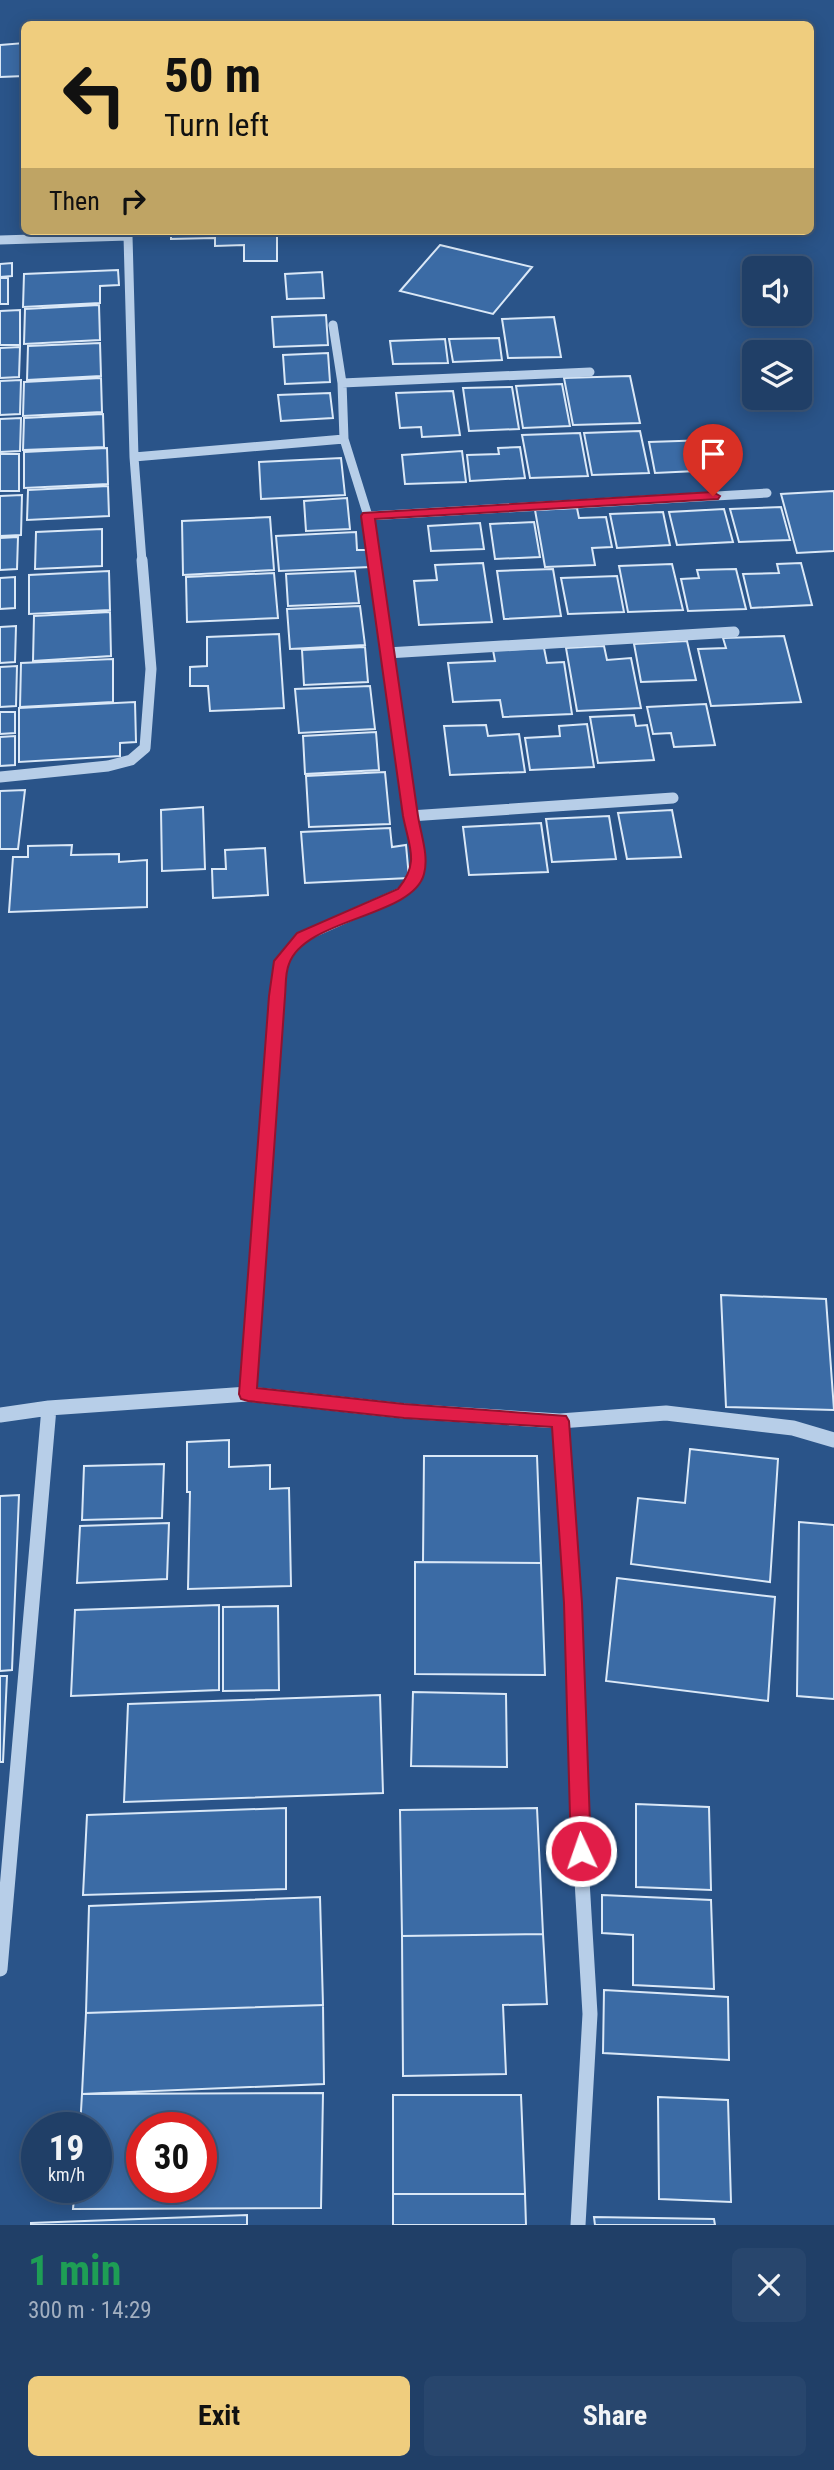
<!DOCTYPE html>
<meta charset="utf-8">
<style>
:root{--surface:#203f67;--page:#28466d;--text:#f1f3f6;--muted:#a2afc0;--line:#3d587b;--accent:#efcd7e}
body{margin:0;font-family:"Roboto Condensed",sans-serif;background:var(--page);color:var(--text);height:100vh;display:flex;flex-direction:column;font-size:26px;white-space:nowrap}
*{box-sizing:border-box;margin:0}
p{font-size:23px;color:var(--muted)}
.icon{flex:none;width:38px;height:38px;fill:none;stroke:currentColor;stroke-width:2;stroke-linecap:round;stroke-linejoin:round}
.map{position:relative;height:2225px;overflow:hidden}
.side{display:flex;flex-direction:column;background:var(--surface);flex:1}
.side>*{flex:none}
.hud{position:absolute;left:21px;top:21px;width:793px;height:214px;border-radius:10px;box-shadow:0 4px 18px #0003,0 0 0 2px var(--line);background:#efcd7e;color:#111;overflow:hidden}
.buttons{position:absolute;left:742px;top:256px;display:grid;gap:14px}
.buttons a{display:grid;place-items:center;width:70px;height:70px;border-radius:10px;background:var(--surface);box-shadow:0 4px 18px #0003,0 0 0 2px var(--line);font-size:35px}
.speed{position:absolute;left:21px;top:2112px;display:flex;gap:14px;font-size:35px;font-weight:700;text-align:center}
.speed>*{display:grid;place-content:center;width:91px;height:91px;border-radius:50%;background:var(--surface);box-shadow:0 4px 18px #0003,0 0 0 2px var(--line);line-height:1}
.speed small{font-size:18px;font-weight:400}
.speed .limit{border:10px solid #d22;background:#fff;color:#111}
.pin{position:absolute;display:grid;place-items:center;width:60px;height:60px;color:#fff;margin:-72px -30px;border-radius:50% 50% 50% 0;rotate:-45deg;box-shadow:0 0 7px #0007}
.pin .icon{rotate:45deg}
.me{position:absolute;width:77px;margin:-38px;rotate:357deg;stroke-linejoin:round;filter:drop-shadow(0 0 5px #0008)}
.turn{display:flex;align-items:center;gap:24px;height:147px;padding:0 28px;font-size:32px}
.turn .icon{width:91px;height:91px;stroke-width:2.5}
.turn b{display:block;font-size:49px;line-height:60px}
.then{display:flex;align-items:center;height:66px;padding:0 28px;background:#0003;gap:14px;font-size:26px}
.round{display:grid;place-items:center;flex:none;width:74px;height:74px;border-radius:10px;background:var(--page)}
.headline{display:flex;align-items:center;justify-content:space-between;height:119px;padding:0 28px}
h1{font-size:42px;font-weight:700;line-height:52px;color:#1e9e55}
.cta{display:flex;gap:14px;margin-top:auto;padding:14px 28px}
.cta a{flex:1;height:80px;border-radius:10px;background:var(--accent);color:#111;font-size:28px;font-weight:700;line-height:80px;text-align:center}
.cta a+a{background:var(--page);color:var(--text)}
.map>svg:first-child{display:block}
.building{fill:#3b6ba5;stroke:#dae8f7;stroke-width:2;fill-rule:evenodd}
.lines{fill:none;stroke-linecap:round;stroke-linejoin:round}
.minor-far2{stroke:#b7cee8;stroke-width:9}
.minor-far1{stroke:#b7cee8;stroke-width:11}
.minor{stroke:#b7cee8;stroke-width:15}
.route{fill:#e11d48;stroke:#92132f;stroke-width:2}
</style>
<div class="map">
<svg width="834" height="2225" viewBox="0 0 834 2225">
<rect width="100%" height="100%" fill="#2a5489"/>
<path class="building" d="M124 20V24H59V22Z
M24 43V76L0 77V45Z
M171 231H277V261H244V245L215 246V238L171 239Z
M440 245 532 267 493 314 400 291Z
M12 263V276L0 277V264Z
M118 270 119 285 100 286V303L23 307 24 274Z
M322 272 324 298 287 299 285 274Z
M0 278H8V304H0Z
M99 305 100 340 24 344 25 309Z
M20 310V345H0V311Z
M326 315 328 345 274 347 272 317Z
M554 317 561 357 508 358 502 319Z
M499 338 502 360 453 362 449 339Z
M445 339 448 363 393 364 390 341Z
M100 343 101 376 27 380 28 346Z
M20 347 19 377 0 378V348Z
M328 353 330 382 285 384 283 355Z
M630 376 640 423 573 425 564 378Z
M101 378 102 412 23 416 24 382Z
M21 380 20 414 0 415V381Z
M562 384 570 426 523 428 516 386Z
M512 387 519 429 469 431 463 388Z
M453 391 460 435 422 437 421 427 400 428 396 393Z
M330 393 333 418 281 421 278 395Z
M103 414 104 447 23 450 24 418Z
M21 418 20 451 0 452V419Z
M640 431 649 473 592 475 584 433Z
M580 433 588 476 530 478 522 435Z
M709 440 717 470 655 473 649 442Z
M520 447 525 478 470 481 467 455 499 454 498 448Z
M107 448 108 484 24 488V452Z
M462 451 466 482 405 484 402 455Z
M0 454H19V491H0Z
M341 458 345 495 261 499 259 462Z
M108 486 109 516 27 520 28 490Z
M834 491V551L797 553 781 494Z
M22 495 21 535 0 536V496Z
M347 498 350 529 306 531 304 501Z
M781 507 790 540 739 542 730 509Z
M577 508 579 518 606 517 612 547 592 548 595 565 545 567 535 510Z
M724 509 733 542 677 545 669 512Z
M663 512 670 545 617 548 610 514Z
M270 517 274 570 183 575 182 521Z
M534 522 540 557 495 559 490 524Z
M480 523 484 549 431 551 428 526Z
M102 529V566L35 569 36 532Z
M356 532 357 550H368L370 567 279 571 276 536Z
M18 537 17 569 0 570V538Z
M483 563 492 622 419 625 414 581 437 580 435 565Z
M801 563 812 605 751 608 743 574 779 573 777 564Z
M672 564 683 610 628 612 619 566Z
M553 569 561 616 504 619 497 571Z
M736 569 746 609 688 611 681 579 699 578 697 570Z
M109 571 110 610 29 614V575Z
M355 571 359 603 288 606 286 574Z
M274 573 278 618 187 622 186 577Z
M617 576 624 612 568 614 561 578Z
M15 577V608L0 609V578Z
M360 606 365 645 290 649 287 609Z
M110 612 111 656 33 661 34 616Z
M16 626 15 662 0 663V627Z
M279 634 284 708 210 711 208 686H190V667L207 666V637Z
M784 636 801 702 711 706 698 649 726 648 723 638Z
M687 641 696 680 641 682 634 644Z
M604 646 607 660 631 658 641 708 577 711 566 648Z
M365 647 368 682 304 685 302 650Z
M544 648 547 663 564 662 572 714 503 717 500 700 453 702 448 663 495 661 493 650Z
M113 659V702L20 707 21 663Z
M17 666 16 706 0 707V667Z
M370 686 375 729 299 733 295 689Z
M135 702 136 742 120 743V756L19 762V708Z
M706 704 715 745 674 747 671 733 653 734 647 707Z
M0 712H15V733L0 734Z
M634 715 636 726 647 725 654 760 598 763 590 717Z
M587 724 594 767 530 770 525 738 560 736 559 726Z
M486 725 488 736 519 734 525 772 450 775 444 726Z
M376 732 379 770 305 774 303 736Z
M15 736V765L0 766V737Z
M385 772 390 824 309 827 306 776Z
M25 790 18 849H0V791Z
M203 807 205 869 162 871 161 810Z
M672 810 681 857 627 859 618 813Z
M609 816 616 859 552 862 546 819Z
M541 823 548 872 469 875 463 827Z
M390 828 392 847 406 845 409 878 305 883 301 832Z
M72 845 71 855 119 854V862L147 860V907L9 912 13 857H28V846Z
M265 848 268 895 213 898 212 869H226L225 850Z
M721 1295 826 1299 834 1410 726 1407Z
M229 1440V1467L270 1465V1489L289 1488 291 1586 188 1589 190 1492H187V1442Z
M690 1449 778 1459 770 1582 631 1564 638 1498 685 1503Z
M424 1456H537L541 1563 423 1562Z
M164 1464 162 1518 82 1520 84 1466Z
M19 1495 12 1670 0 1671V1496Z
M799 1522 834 1525V1699L797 1696Z
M169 1523 167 1579 77 1583 80 1526Z
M415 1562 541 1563 545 1675 415 1674Z
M617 1578 775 1597 768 1701 606 1681Z
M219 1605V1690L71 1696 75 1610Z
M278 1606 279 1690 223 1691V1607Z
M0 1676H7L3 1762H0Z
M413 1692 506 1694 507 1767 411 1766Z
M380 1695 383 1793 124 1802 128 1704Z
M636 1804 709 1807 711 1890 636 1887Z
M286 1808V1889L83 1895 87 1815Z
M537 1808 543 1934 402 1936 400 1810Z
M602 1895 711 1900 714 1989 633 1985V1935L602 1933Z
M320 1897 323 2005 86 2013 89 1906Z
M543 1934 547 2004 503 2005 506 2074 403 2076 402 1936Z
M604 1990 728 1997 729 2060 603 2053Z
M323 2005 324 2084 82 2094 86 2013Z
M323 2093 321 2208 73 2209 75 2188H96V2128H80L82 2094ZM142 2128H201V2188H142Z
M393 2095H521L525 2194H393Z
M658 2097 728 2100 731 2202 659 2199Z
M393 2194H525L526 2225H393Z
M247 2215V2225H31V2223Z
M594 2217 714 2219 715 2225H595Z"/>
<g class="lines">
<path class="minor-far2" d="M0 240 128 236 134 457 142 561
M333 325 342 383 344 439 368 516 374 561
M342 383 590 372
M134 457 344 439
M368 516 767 493"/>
<path class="minor-far1" d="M387 653 734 632
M0 777 108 766 131 760 145 748 151 669 142 560
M410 816 673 798
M256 1287 282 961 302 937 403 892 417 877 419 859 410 816 374 560"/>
<path class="minor" d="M248 1394 257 1285
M0 1415 49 1408 248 1394 404 1411 560 1421 666 1413 793 1428 834 1440
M560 1421 573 1603 577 1797 590 2014 578 2225
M0 1969 49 1408"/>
</g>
<path class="route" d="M713 492 720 496 718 499 375 519 418 816C421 835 429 856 424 874 413 917 305 918 289 964 285 973 286 986 285 996L257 1388 404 1404 566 1416 569 1421 582 1603 591 1851 588 1858 581 1860 574 1858 571 1851 564 1603 552 1427 404 1418 248 1401 241 1399 239 1394 269 996 274 961 297 933 398 889C420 863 409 847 403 816L361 516 363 513Z"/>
</svg>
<div class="buttons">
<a><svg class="icon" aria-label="sound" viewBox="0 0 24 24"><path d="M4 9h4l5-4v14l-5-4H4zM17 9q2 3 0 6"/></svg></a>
<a><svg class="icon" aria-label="layers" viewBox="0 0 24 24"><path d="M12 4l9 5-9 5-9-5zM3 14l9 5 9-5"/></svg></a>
</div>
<div class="speed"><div>19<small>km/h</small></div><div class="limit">30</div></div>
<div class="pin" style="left:713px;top:496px;background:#d93025"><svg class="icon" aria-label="arrive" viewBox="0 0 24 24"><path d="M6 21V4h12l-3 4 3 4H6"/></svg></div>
<svg class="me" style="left:581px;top:1851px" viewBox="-20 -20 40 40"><circle r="17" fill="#e11d48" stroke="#fff" stroke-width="3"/><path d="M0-11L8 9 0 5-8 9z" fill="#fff"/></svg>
<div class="hud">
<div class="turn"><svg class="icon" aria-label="left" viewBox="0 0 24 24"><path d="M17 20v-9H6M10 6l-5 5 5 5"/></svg><div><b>50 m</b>Turn left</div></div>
<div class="then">Then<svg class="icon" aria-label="right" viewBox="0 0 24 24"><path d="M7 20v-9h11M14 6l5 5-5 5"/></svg></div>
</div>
</div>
<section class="side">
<div class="headline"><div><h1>1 min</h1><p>300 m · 14:29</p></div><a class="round"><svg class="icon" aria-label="close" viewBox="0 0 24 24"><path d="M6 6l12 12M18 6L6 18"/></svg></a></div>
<div class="cta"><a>Exit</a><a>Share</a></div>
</section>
